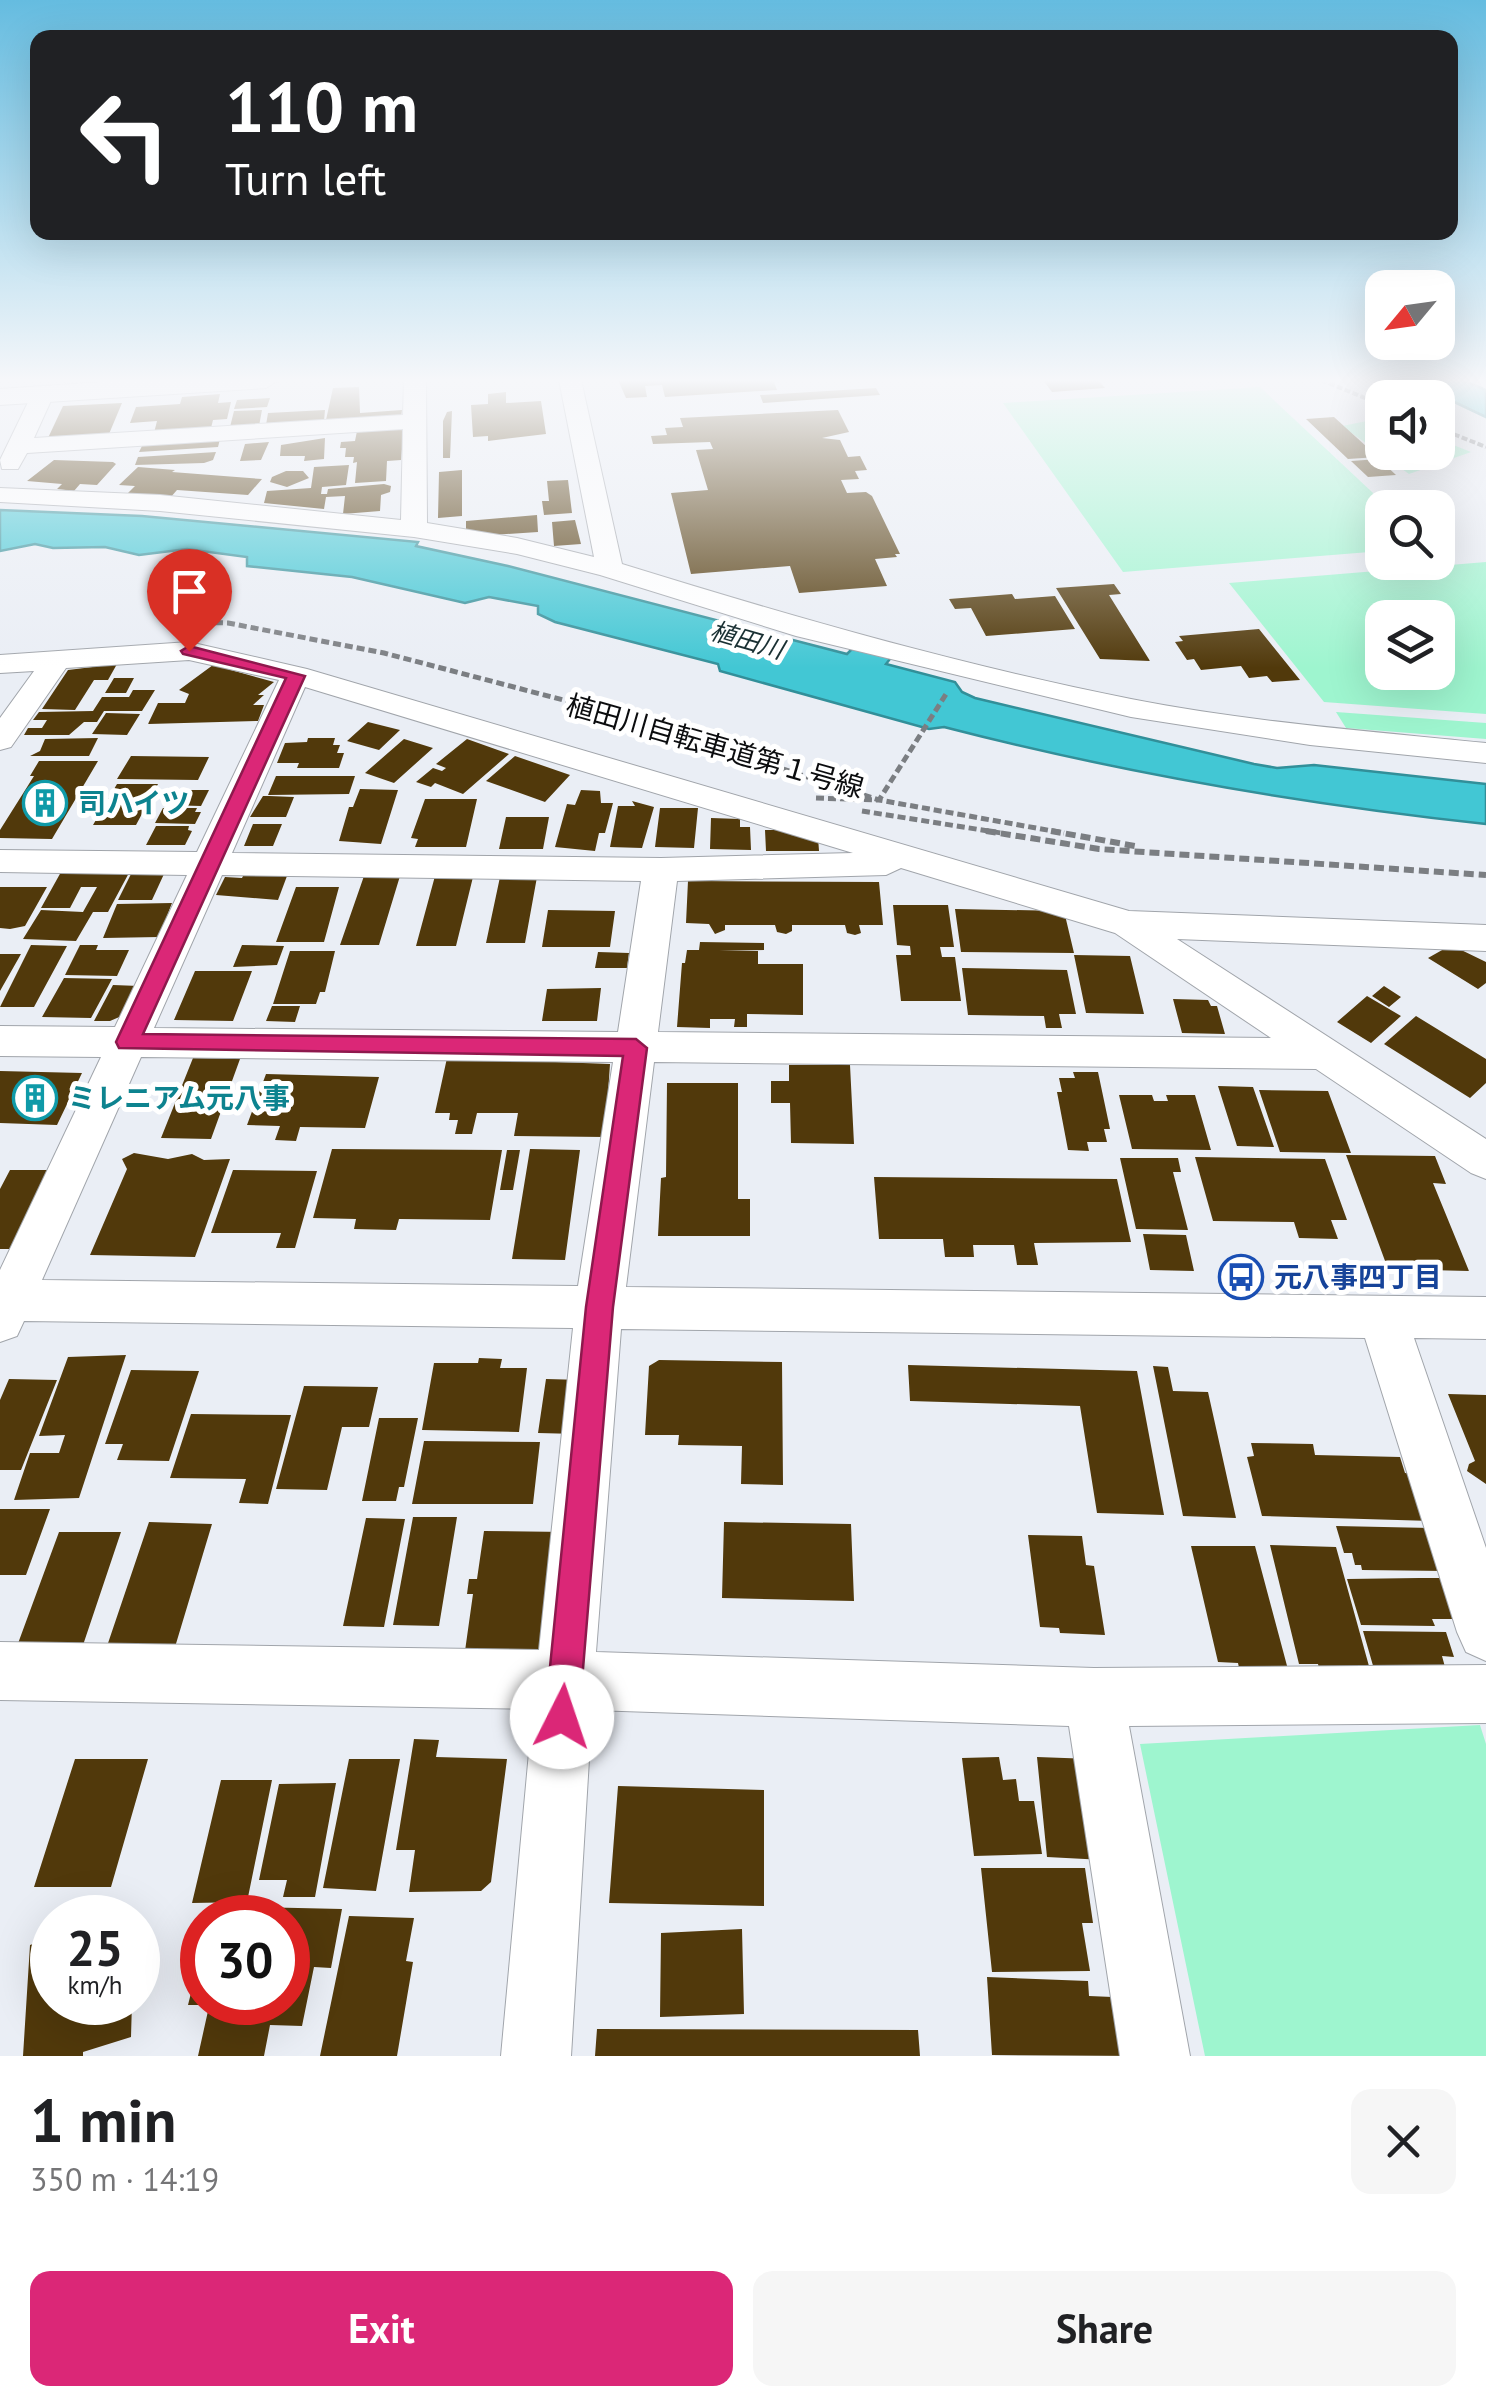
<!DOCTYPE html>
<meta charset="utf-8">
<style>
:root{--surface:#fff;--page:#f6f6f6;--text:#202124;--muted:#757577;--accent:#db2777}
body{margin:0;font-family:"PT Sans","Noto Sans JP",sans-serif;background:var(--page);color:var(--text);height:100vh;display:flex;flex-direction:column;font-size:38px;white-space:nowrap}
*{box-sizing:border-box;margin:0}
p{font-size:32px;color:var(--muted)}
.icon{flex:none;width:55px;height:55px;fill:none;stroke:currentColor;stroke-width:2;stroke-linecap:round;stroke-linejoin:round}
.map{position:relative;height:2056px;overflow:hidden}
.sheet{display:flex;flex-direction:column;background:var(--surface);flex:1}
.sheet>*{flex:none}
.hud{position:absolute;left:30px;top:30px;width:1428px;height:210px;border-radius:20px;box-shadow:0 10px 40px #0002;background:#202124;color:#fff;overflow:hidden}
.needle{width:65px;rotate:241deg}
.buttons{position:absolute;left:1365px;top:270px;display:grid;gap:20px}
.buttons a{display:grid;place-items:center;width:90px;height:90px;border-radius:20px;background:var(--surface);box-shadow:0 10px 40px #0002;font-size:50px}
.speed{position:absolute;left:30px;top:1895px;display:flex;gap:20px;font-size:50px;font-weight:700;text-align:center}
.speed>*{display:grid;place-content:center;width:130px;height:130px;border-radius:50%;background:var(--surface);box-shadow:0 10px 40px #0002;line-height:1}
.speed small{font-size:25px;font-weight:400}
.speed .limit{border:15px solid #d22;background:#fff;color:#111}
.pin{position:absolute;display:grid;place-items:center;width:85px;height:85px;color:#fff;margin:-102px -42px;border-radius:50% 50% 50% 0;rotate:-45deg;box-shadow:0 0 10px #0007}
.pin .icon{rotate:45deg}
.me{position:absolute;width:110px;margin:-55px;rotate:4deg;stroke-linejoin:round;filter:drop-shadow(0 0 8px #0008)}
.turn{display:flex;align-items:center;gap:35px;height:210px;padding:0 30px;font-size:45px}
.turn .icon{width:130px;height:130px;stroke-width:2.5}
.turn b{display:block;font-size:70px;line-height:85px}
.round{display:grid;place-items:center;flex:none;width:105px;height:105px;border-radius:20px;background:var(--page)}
.head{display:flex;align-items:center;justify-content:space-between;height:170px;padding:0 30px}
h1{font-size:60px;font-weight:700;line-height:75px}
.button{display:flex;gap:20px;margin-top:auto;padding:20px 30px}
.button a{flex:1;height:115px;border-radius:20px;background:var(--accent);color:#fff;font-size:40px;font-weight:700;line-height:115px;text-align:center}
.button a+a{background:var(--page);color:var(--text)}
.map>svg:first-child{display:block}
.green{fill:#9ef5cf;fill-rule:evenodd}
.water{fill:#42c7d4;stroke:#328f99;stroke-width:2.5}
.building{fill:#51390b}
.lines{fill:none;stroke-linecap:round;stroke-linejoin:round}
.minor-casing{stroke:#a1a5ab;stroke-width:2}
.major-casing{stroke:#a1a5ab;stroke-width:2}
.path-far2{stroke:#7b7e82;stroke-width:4;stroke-dasharray:6 2.5;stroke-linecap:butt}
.path-far1{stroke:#7b7e82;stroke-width:5;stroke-dasharray:8 4;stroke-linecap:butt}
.path{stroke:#7b7e82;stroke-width:6;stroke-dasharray:10 5;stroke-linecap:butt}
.minor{fill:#fff;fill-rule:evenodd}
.major{fill:#fff;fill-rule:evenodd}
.route{fill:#db2777;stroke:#8e194d;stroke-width:2.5}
.labels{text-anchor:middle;stroke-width:10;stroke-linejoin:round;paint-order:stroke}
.far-water-label{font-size:25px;font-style:italic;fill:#1a3033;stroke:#fff}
.street-label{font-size:28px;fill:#0b0c0e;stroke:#fff}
.culture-label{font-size:28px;font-weight:bold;fill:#0d838f;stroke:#fff;text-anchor:start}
.transit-label{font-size:28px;font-weight:bold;fill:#164399;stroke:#fff;text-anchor:start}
</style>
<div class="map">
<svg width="1486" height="2056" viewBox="0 0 1486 2056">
<rect width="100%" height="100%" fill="#eaeef5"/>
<path class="green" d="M1260 387 1388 507 1382 508V551L1123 572 1003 403Z
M1382 418V452H1438V439L1471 452 1409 474 1342 426Z
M1486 562V714L1324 702 1229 583ZM1382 618H1438V672H1382Z
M1336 712 1486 723V739L1346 728Z
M1480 1725 1486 1744V2056H1205L1140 1744Z"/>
<path class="water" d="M1408 380H1463L1486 390V417Z
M0 510 142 516 418 542 416 546 508 566 847 654 856 645 893 655 886 664 955 682 962 692 975 698 1254 764 1277 768 1314 765 1486 784V824C1302 804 1122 773 944 727L929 729 720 671 718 664 555 622 538 614V606L489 597 465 603 352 577 247 566V557L187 549 139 555 105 547 53 548 35 544 0 551Z"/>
<path class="building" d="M618 380H773L777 390 665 397 662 385 645 386 647 397 626 398Z
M1043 380H1098L1105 388 1052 392Z
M359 387 360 413 402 410 401 417 326 420 333 388Z
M876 388 880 395 763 403 760 395Z
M506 392V403L541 401 546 434 488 441V436L473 437 471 405 488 404V394Z
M220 394 218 403 231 402 227 419 213 420 211 428 154 433 157 421 130 423 136 407 180 404 182 397Z
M270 398 267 407 234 409 237 400Z
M122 403 109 434 48 438 63 406Z
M262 410 259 426 230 427 234 411Z
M325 410 324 421 266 425 268 413Z
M838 410 849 432 822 438 840 440 848 457 860 456 867 470 855 471 859 479 841 480 847 493 866 492 872 496 900 554H895L897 557 875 559 887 586 799 593 790 566 691 574 671 493 708 490 696 450 713 449 710 442 653 444 651 436 667 435 665 428 683 427 680 418Z
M452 411 450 458H443V421L447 412Z
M1334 417 1378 457 1348 459 1306 419Z
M404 428 401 460 387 461 386 481 355 483 357 462 353 463 354 457H345L346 448H340L341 442 355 441 357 431Z
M325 438 324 459 304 461 305 456H280L281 445Z
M220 439 218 447 139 452 143 444Z
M269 442 261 460 240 461 245 444Z
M216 452 213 460 204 463 135 465 138 457Z
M1379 459 1396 475 1368 477 1351 461Z
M54 460 113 462 116 464 97 485 80 484 74 491 57 489 62 484 27 481Z
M349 465 346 485 322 487 321 494H327L328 489 384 484 391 486 390 492 381 495 380 511 343 514 345 496 326 497 324 509 264 503 267 491 311 488 314 467Z
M138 467 175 470 172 472 262 479 248 495 177 490 170 498 127 494 135 486 119 485Z
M462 470V516L438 518 439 472Z
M286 471H303L309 478 287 487 270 482 272 477Z
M568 480 572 513 544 515 542 501H549L547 481Z
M537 515 538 532 493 535 466 530V521Z
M575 520 581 544 554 546 552 522Z
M1114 584 1121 594 1109 595 1150 661 1100 659 1056 588Z
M1012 594 1015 599 1055 596 1075 629 986 636 971 608 955 609 949 599Z
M1259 629 1300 680 1272 682 1267 676 1249 678 1241 666 1201 670 1194 659 1187 660 1175 642 1183 641 1179 636Z
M117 664 108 680H94L75 710 42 709 68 670Z
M213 665 274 682 258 695H264L253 705H264L258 721 148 724 158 703H185L189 694 179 690Z
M114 678H134L126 693H105Z
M133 690H155L142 711H104L97 722H84L69 735H24L28 728H42L47 720H33L39 712 93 711 102 697H129Z
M106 713 140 714 127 735 92 734Z
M368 722 400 730 379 750 347 741Z
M98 738 89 756H30L40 751 45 739Z
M308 738H335L333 745H340L337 753H344L339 768H297L299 763H277L285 743 307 742Z
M404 739 433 748 394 783 365 773Z
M467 739 509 754 463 794 435 783 431 787 416 782 433 768 442 771 446 768 436 764Z
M131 756 209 757 198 780 117 779Z
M515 756 570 775 545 802 486 781Z
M39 761H98L52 839 0 838V830L34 776H30Z
M276 776H355L349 794 268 795Z
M117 784H158L136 825H93Z
M360 789 398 790 381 844 339 841 349 807H353Z
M173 790H209L201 806 165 805Z
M581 790 600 791 601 803H613L605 833H599L595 851 555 847 567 804 575 805Z
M263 796H269L294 797 286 817H250Z
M425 799H477L466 847H415L418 839 411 838Z
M632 801 654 807 642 848 610 847 618 806H635Z
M163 808H197L195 812H201L195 824 155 823Z
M660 808H698L694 848 655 847Z
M506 817H549L543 849H499Z
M711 818 740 819V827H750L751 850 710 849Z
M253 824H282L273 846H244Z
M156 826H189L188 830 192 831 185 845H146Z
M765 830H791V835L818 837 819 851H766Z
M130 871 108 912H93L76 941 23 939 41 910 83 912 97 887H81L70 908H41L61 872Z
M245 872 287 876 278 900 216 895 225 877 242 878Z
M131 874H164L152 900H118Z
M364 876H400L379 945H340Z
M435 876 473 877 456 946H416Z
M500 877H537L525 943H486Z
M688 881 879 882 883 925H859L861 933 855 935 847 933 845 925H792V931L786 934 777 932 775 925H725V930L715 934 709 924 686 923Z
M0 887H47L25 926 10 929 0 928Z
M296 887H339L324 942H276Z
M172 903 159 937 103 938 117 904Z
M893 905H948L954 947H940L942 957H955L961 1001H901L896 955H911L910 946 897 945Z
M955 909 1064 911 1074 953 961 952Z
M548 910 615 911 610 947H542Z
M700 942 764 943V950L719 951H758V964H803V1015L747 1014V1027H734L735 1019H710V1028L677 1027 682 963H685L687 950H699Z
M31 945 67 946 34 1007H0Z
M80 945H98L96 950H129L117 976 65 975Z
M242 945 284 946 277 965 233 967Z
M1451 945 1486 962V983L1478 989 1428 958Z
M290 951H335L325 992H320L316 1004H273Z
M598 952 629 953 627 968H595Z
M0 954H21L0 991Z
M1074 955 1130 956 1144 1014 1086 1013Z
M962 968 1067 970 1076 1014H1059L1062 1028H1046L1044 1016 968 1015Z
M195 971H252L233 1021 174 1020Z
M64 978 112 979 91 1018 42 1017Z
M113 985 139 986 124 1015 110 1021H94Z
M1384 986 1401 997 1389 1007 1372 996Z
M601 988 597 1021H542L547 989Z
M1367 996 1401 1016 1371 1043 1337 1022Z
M1173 999 1208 1000 1211 1006H1217L1225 1034 1182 1033Z
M272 1006H300L295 1022 266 1021Z
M1416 1016 1486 1059V1083L1470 1098 1384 1044Z
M193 1058 240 1059 211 1139 161 1138Z
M447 1058 610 1064 605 1137 514 1136 518 1113H477L472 1134H455L458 1120H449L450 1113H435Z
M789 1065H850L854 1144 791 1143 790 1103H771V1081H789Z
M0 1071 82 1073 57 1125 0 1123Z
M1073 1072H1098L1110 1129H1104L1107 1142H1087L1089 1151 1068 1150 1057 1092H1062L1059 1078H1075Z
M266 1074 379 1077 365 1128 300 1127 296 1141 275 1140 280 1126 247 1125Z
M667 1083H738V1199H750V1236H658L661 1178 666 1177Z
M1218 1086 1253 1087 1274 1147 1237 1146Z
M1259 1090 1328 1091 1351 1153 1280 1152Z
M1119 1095H1152L1154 1101H1168L1166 1095H1195L1211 1150 1132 1149Z
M332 1149 502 1150 490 1220 399 1219 396 1230 354 1229 356 1219 313 1218Z
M530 1149 580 1150 565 1260 512 1259Z
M507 1150H520L513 1190H500Z
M134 1153 168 1159 192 1154 204 1160 230 1159 195 1257 90 1255 127 1169 122 1159Z
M1346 1155 1435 1156 1446 1184 1433 1183 1469 1271 1388 1269Z
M1195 1157 1325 1159 1347 1220H1331L1338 1239 1299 1238 1294 1222 1213 1221Z
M1120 1158H1178L1181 1172H1173L1188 1230 1136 1229Z
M10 1170H54L17 1249H0V1189Z
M233 1170 317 1171 295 1248H276L281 1233H211Z
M874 1177 1117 1179 1131 1242 1034 1243 1038 1265H1017L1014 1245H973L974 1257H945L943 1239H879Z
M1143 1234 1186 1235 1194 1271 1150 1270Z
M126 1355 79 1498 14 1500 30 1453H59L65 1435 39 1436 68 1357Z
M479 1358 502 1359 500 1368H527L519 1432 422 1430 434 1363H478Z
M659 1360 782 1362 783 1485 741 1484 742 1446 678 1445 679 1435H645L649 1366Z
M908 1365 1137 1371 1164 1515 1097 1513 1080 1406 910 1401Z
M1153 1366 1168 1367 1173 1391 1208 1392 1236 1518 1183 1516Z
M131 1370 199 1371 169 1461 117 1460 123 1444H105Z
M9 1379 57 1380 21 1470H0V1400Z
M546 1379 583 1380 577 1434 538 1433Z
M304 1386 378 1387 369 1427H342L327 1490 276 1489Z
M1448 1394 1486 1395V1484L1467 1471 1469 1464 1475 1461Z
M191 1414 291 1415 268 1504 239 1503 246 1479 170 1478Z
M379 1418H418L404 1487H399L396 1501H362Z
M424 1441 540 1442 533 1504H412Z
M1251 1443 1313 1444 1315 1455 1400 1457 1405 1473 1416 1474 1432 1521 1262 1516 1247 1457 1254 1456Z
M0 1509H50L26 1575H0Z
M413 1517H457L439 1626 393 1625Z
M366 1518 405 1519 384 1627 343 1626Z
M149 1522 212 1524 172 1657 104 1655Z
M724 1522 851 1524 854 1601 722 1598Z
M1336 1526 1431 1528 1446 1571 1362 1570 1361 1565H1355L1352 1553H1344Z
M484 1531 566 1532 545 1654 465 1651 473 1594H467L469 1579H477Z
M59 1532H121L79 1657H13Z
M1028 1535 1082 1536 1086 1565 1094 1566 1105 1635 1060 1633 1059 1628 1040 1627Z
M1270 1545 1336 1547 1372 1677 1321 1676 1318 1664H1299Z
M1191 1546H1255L1290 1677H1241L1238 1663 1218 1662Z
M1419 1578H1460L1474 1619H1432L1435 1626 1361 1625 1347 1579Z
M1363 1631 1446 1632 1454 1657 1442 1656 1448 1678 1376 1676Z
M414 1739 439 1740 436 1757 507 1759 491 1882 481 1891 409 1892 415 1850H396Z
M999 1757 1003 1780 1016 1779 1019 1801H1034L1042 1854 974 1856 962 1758Z
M1037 1757 1092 1759 1104 1860 1047 1857Z
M75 1759H148L111 1887H34Z
M349 1759H400L376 1891 323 1888Z
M221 1780H272L247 1902 192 1903Z
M336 1783 315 1897H283L287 1880H259L279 1784Z
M618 1786 764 1790V1906L609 1903Z
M981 1868H1085L1093 1923H1082L1090 1971 992 1972Z
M213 1906 342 1909 331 1968 314 1967 302 2026 270 2025 264 2056H198L210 2002H288V1918H210Z
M349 1916 414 1918 406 1961 413 1962 397 2056H320Z
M742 1929 744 2014 660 2017 661 1933Z
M52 1938V2002H132L131 2037 83 2052V2056H23L30 1945Z
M201 1953 202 2005H188Z
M987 1977 1088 1981 1089 1996 1136 1998 1144 2056 992 2055Z
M597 2029 918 2030 920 2056H595Z"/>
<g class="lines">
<defs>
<path id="minor" d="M404 380H426L427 523 517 538 594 557 559 380H581L622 564C790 616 959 665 1131 699 1248 722 1368 731 1486 743V763L1310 745 1131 717 796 636 600 575 517 554 414 537 160 511 0 502V488L160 495 401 520 403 429 27 453 18 469H2L0 460 32 394 43 387 54 394 34 438 403 415Z
M189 642 307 669 1129 911 1486 925V951L1177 939 1486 1139V1179L1471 1173 1316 1069 654 1062 626 1287 1486 1297V1339L1414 1338 1486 1548V1661L1466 1652 1457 1632 1365 1338 621 1329 596 1652 1094 1668 1486 1665V1723L1129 1726 1190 2056H1120L1069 1726 592 1710 571 2056H501L533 1709 0 1700V1642L539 1650 573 1328 24 1321 17 1336 0 1342V1270L101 1057 0 1056V1026L115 1027 187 875 0 872V850L197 852 279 680 189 660 66 668 11 747 0 750V718L34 671 0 673V655ZM305 687 853 853 661 858 232 853ZM901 868 1115 933 1271 1038 658 1032 677 881 886 875ZM222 875 641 881 618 1032 154 1028ZM141 1057 613 1062 578 1286 42 1280Z"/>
<path id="major" d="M132 380H279L266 388 0 405V389Z"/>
</defs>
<use href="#minor" class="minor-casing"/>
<use href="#major" class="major-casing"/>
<path class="path-far2" d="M1321 380 1382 405
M1438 428 1486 447"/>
<path class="path-far1" d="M191 622 228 623 384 653 590 707 879 800 1064 833
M816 798 879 800 948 691
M862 811 1001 833"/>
<path class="path" d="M986 831 1099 849 1486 875
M1051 831 1135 846"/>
<use href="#minor" class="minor"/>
<use href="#major" class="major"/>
</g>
<linearGradient id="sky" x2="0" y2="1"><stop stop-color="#65bce0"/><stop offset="0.57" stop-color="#f6f7fa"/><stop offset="1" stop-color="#f6f7fa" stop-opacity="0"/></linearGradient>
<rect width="1486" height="668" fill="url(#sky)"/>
<path class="route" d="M189 646 305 676 143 1034 636 1039 647 1048 613 1307 579 1717 574 1729 562 1734 550 1729 545 1717 586 1307 623 1056 119 1048 116 1042 286 678 183 654 181 651Z"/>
<defs>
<symbol id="building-ring" viewBox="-11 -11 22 22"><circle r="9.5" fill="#fff" stroke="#0f9aa8" stroke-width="1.5"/><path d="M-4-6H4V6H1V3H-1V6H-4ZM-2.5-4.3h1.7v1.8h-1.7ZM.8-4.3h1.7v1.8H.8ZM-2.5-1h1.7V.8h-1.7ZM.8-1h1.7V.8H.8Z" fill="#0f9aa8"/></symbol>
<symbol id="bus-ring" viewBox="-11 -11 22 22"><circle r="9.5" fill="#fff" stroke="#1a4fb4" stroke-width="1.5"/><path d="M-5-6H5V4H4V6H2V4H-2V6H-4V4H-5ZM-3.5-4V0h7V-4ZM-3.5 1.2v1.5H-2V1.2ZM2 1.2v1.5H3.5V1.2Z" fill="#1a4fb4"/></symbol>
</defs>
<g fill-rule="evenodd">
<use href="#building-ring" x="20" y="778" width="50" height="50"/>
<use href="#building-ring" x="10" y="1073" width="50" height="50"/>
<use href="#bus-ring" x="1216" y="1252" width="50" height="50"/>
</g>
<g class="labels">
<g class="far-water-label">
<text transform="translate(747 640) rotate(16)" y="9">植田川</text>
</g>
<g class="street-label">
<text transform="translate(715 746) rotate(16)" y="10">植田川自転車道第１号線</text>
</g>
<g class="culture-label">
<text x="78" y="813">司ハイツ</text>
<text x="68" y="1108">ミレニアム元八事</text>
</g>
<g class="transit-label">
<text x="1274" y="1287">元八事四丁目</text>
</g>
</g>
</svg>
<div class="buttons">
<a><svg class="needle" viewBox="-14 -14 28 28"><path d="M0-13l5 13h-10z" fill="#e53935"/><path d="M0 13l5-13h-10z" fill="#757577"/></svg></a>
<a><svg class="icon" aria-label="sound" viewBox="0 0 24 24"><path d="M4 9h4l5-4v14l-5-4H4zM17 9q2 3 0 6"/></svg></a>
<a><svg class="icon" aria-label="search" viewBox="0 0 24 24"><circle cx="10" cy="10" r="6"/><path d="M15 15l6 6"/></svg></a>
<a><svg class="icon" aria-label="layers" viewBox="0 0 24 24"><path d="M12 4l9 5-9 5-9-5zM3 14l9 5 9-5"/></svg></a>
</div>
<div class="speed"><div>25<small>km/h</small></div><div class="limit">30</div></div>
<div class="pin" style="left:189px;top:651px;background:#d93025"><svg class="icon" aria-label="arrive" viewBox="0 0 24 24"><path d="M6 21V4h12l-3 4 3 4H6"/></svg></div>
<svg class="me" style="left:562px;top:1717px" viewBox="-20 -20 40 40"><circle r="19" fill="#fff"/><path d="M0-13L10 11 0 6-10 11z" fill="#db2777"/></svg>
<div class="hud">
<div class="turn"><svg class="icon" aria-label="left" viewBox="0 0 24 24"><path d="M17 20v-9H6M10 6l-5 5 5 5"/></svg><div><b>110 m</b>Turn left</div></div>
</div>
</div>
<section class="sheet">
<div class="head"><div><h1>1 min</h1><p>350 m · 14:19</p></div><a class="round"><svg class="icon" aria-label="close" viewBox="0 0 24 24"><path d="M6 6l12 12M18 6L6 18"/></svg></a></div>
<div class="button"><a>Exit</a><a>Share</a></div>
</section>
